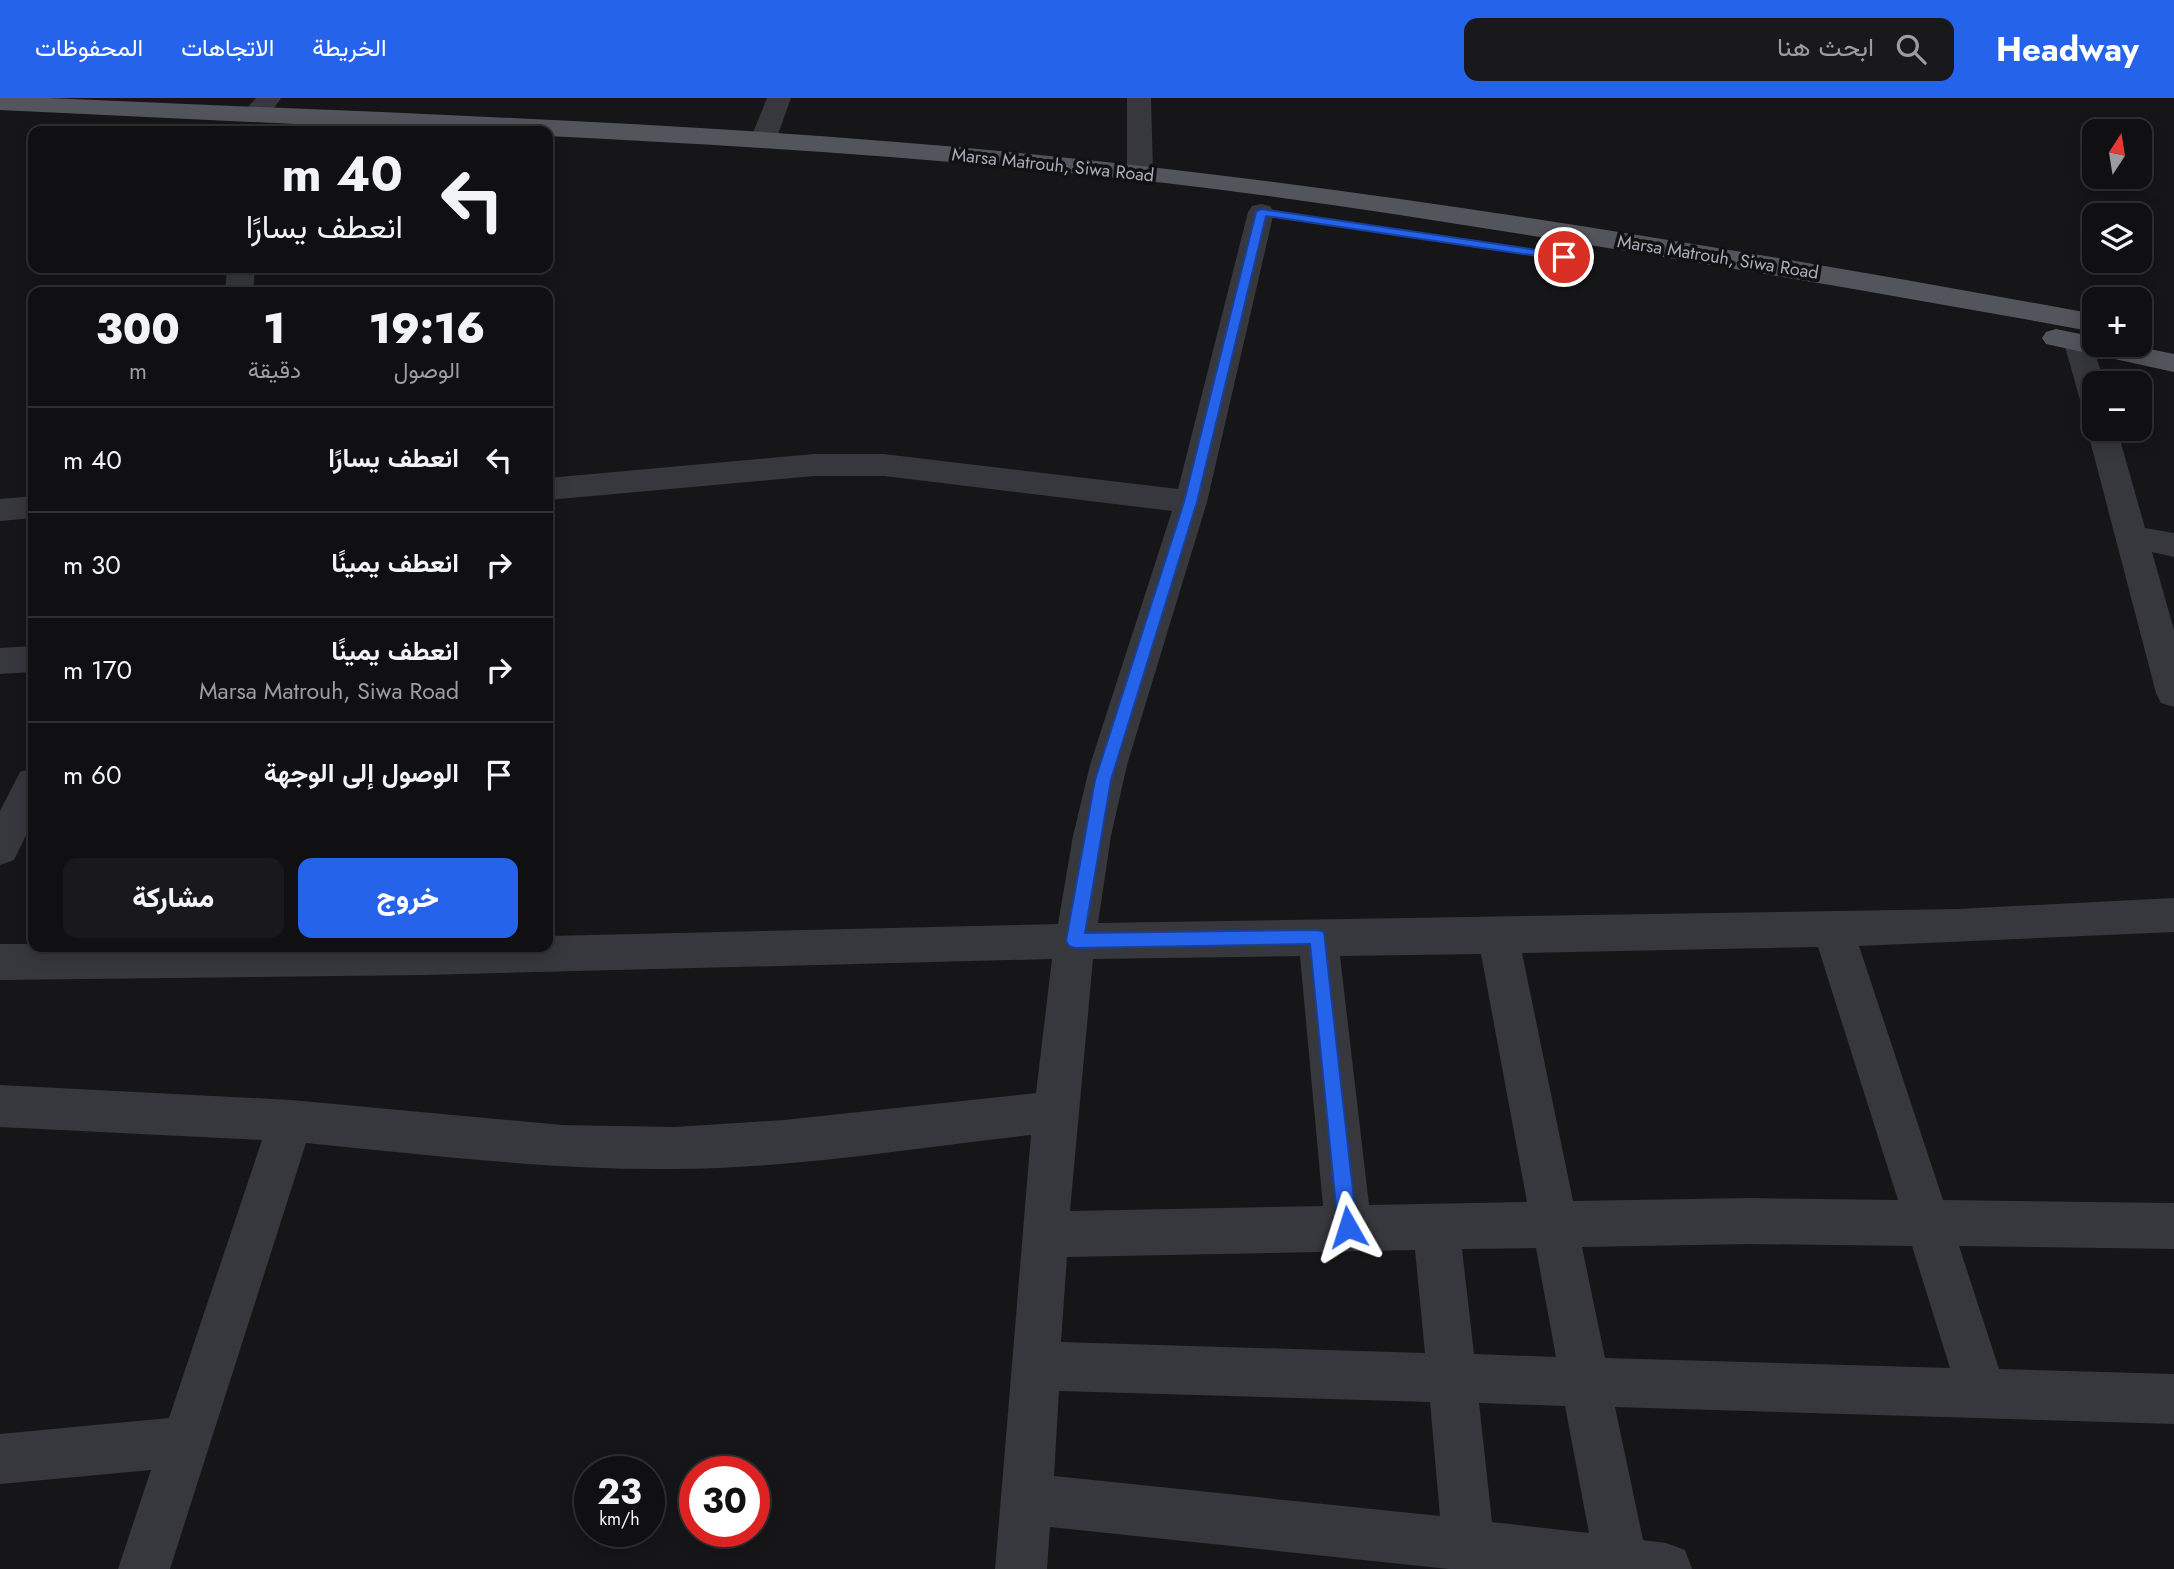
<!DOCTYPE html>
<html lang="ar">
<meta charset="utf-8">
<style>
:root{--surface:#101012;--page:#19191b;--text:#f1f3f6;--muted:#9c9d9f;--line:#303032;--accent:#2563eb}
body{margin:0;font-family:Jost,Vazirmatn,sans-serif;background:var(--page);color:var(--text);direction:rtl;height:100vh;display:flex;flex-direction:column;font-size:26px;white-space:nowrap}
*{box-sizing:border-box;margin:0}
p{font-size:23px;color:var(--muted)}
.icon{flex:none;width:38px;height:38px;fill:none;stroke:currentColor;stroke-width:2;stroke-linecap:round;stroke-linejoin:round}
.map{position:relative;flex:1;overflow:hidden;direction:ltr}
.sheet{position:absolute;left:28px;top:189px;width:525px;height:665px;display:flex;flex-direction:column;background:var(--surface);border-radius:14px;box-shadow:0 4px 18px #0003,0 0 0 2px var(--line);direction:rtl}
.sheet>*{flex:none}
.banner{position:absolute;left:28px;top:28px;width:525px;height:147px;border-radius:14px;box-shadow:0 4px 18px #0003,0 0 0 2px var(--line);direction:rtl;background:#101012;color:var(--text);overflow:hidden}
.needle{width:46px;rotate:12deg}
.tools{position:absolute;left:2082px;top:21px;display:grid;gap:14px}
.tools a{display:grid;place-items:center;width:70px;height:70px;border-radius:14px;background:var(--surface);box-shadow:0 4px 18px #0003,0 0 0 2px var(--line);font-size:35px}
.speed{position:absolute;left:574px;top:1358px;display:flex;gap:14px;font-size:35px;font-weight:700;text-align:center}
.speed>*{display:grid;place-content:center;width:91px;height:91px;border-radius:50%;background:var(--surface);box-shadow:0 4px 18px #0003,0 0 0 2px var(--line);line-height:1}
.speed small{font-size:18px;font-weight:400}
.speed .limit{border:10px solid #d22;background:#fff;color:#111}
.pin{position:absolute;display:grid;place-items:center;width:60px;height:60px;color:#fff;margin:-30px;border:4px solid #fff;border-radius:50%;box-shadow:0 2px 7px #0007}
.me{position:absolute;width:77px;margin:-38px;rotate:354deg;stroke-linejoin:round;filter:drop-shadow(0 0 5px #0008)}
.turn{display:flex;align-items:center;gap:24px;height:147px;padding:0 35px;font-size:32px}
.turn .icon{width:91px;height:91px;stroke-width:2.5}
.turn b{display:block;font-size:49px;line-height:60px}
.eta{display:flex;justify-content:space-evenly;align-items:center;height:119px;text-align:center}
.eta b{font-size:42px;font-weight:800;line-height:49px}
.primary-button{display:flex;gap:14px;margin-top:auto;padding:14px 35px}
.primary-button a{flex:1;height:80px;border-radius:14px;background:var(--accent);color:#fff;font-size:28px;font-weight:800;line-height:80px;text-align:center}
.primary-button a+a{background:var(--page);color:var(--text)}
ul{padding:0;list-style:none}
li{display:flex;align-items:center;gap:21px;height:105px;padding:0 35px;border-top:2px solid var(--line)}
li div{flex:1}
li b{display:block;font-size:26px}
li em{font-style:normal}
header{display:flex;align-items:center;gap:42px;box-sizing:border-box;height:98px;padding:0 35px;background:var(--accent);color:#fff}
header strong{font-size:33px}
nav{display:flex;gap:38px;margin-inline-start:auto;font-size:24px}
.search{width:490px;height:63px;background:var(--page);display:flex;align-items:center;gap:18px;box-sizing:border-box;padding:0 24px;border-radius:14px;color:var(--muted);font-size:26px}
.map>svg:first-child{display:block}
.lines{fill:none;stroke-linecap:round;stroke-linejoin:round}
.minor{fill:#37383d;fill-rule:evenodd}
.major{fill:#53555c;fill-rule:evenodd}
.route{fill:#2563eb;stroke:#184099;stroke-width:2}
.labels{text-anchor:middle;stroke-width:7;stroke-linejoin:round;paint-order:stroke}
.far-street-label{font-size:18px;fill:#a8adb8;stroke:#111113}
</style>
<header>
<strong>Headway</strong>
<div class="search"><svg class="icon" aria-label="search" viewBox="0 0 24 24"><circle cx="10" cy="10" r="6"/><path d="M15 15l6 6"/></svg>ابحث هنا</div>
<nav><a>الخريطة</a><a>الاتجاهات</a><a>المحفوظات</a></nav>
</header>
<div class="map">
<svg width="2174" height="1471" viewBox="0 0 2174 1471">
<rect width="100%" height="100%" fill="#161618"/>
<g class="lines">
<path class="minor" d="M256 0H281C272 14 263 26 245 21L242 16Z
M767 0H791L776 42 772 47 763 50 754 47 750 42Z
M1127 0H1151L1153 75 1149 80 1140 83 1131 80 1127 75Z
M1261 106 1270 108 1274 114 1207 404 1127 667 1111 738 1098 825 1957 811 2174 800V834L1859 848 1943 1102 2174 1105V1151L1959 1148 1999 1271 2174 1276V1326L1615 1309 1643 1442 1666 1445 1685 1452 1692 1471H1449L1050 1429 1047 1471H995L1031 1037C913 1050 790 1071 672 1071 549 1072 428 1057 306 1045L170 1471H118L151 1372 0 1386V1336L169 1320 262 1042 0 1029V987L291 1002 562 1027 674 1029 784 1022 1036 995 1052 861 423 877 0 882V846H33V849H548V838L1058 826 1073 738 1090 667 1172 413 884 378H814L548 402V380L814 356H884L1178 391 1248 114 1252 108ZM1818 849 1898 1102 1749 1100 1573 1103 1522 855ZM1481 856 1527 1104 1369 1107 1340 858ZM1300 858 1323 1108 1070 1113 1093 861ZM1749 1146 1912 1148 1950 1270 1605 1260 1582 1149ZM1536 1150 1556 1259 1474 1256 1462 1151ZM1415 1152 1425 1255 1061 1244 1067 1159ZM1059 1293 1430 1304 1440 1418 1054 1378ZM1479 1305 1565 1308 1589 1435 1492 1424Z
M227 170H255L253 194H225Z
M2079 236 2089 239 2105 285H2095V312L2084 309 2080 302 2064 245 2069 239Z
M2095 323V331H2117L2145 430 2174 435V459L2152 454 2174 532V609L2161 605 2156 595 2087 331Z
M33 398V420L0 423V401Z
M33 548V574L0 576V550Z
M33 670V723L14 762 0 767V713L20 674Z"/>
<path class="major" d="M0 0H49C373 15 698 23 1020 55 1381 91 1739 151 2095 216V234C1922 202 1750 173 1577 145 1440 123 1303 101 1165 85 960 62 754 48 548 38V33H442L0 12Z
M2056 231 2095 239V247H2131L2174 256V274L2046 246 2042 240 2046 234Z"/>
</g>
<path class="route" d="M1261 111 1564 156 1569 159 1564 162 1266 118 1197 404 1111 682 1085 835 1318 832 1324 834 1357 1129 1355 1136 1348 1138 1341 1136 1338 1129 1310 846 1075 850 1069 848 1066 843 1095 682 1184 404 1256 114Z"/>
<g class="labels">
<g class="far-street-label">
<text transform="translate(1053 67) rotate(6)" y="6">Marsa Matrouh, Siwa Road</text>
<text transform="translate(1718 159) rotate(9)" y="6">Marsa Matrouh, Siwa Road</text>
</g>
</g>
</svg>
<div class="tools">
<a><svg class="needle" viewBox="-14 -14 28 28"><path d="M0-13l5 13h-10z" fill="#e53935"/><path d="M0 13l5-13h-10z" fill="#9c9d9f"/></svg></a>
<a><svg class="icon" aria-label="layers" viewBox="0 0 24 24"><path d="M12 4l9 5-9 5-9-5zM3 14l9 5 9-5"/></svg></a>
<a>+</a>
<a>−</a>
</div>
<div class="speed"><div>23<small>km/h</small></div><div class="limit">30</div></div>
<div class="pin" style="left:1564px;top:159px;background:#d93025"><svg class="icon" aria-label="arrive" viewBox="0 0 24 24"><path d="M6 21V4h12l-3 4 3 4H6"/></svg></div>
<svg class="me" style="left:1348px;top:1129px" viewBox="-20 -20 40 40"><path d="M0-17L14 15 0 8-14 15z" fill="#2563eb" stroke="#fff" stroke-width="4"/></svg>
<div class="banner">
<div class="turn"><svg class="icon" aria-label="left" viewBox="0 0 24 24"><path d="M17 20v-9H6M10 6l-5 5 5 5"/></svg><div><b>40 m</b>انعطف يسارًا</div></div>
</div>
<section class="sheet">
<div class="eta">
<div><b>19:16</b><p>الوصول</p></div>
<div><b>1</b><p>دقيقة</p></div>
<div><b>300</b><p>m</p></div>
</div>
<ul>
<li><svg class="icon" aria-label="left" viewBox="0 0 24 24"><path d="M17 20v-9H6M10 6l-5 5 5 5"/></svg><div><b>انعطف يسارًا</b></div><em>40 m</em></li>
<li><svg class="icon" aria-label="right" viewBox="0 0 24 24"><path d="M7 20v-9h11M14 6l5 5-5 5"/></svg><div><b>انعطف يمينًا</b></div><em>30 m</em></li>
<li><svg class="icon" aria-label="right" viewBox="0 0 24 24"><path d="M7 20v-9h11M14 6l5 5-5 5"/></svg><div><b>انعطف يمينًا</b><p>Marsa Matrouh, Siwa Road</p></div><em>170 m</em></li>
<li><svg class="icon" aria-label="arrive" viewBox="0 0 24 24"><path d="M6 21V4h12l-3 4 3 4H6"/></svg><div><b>الوصول إلى الوجهة</b></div><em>60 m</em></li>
</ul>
<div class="primary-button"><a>خروج</a><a>مشاركة</a></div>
</section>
</div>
